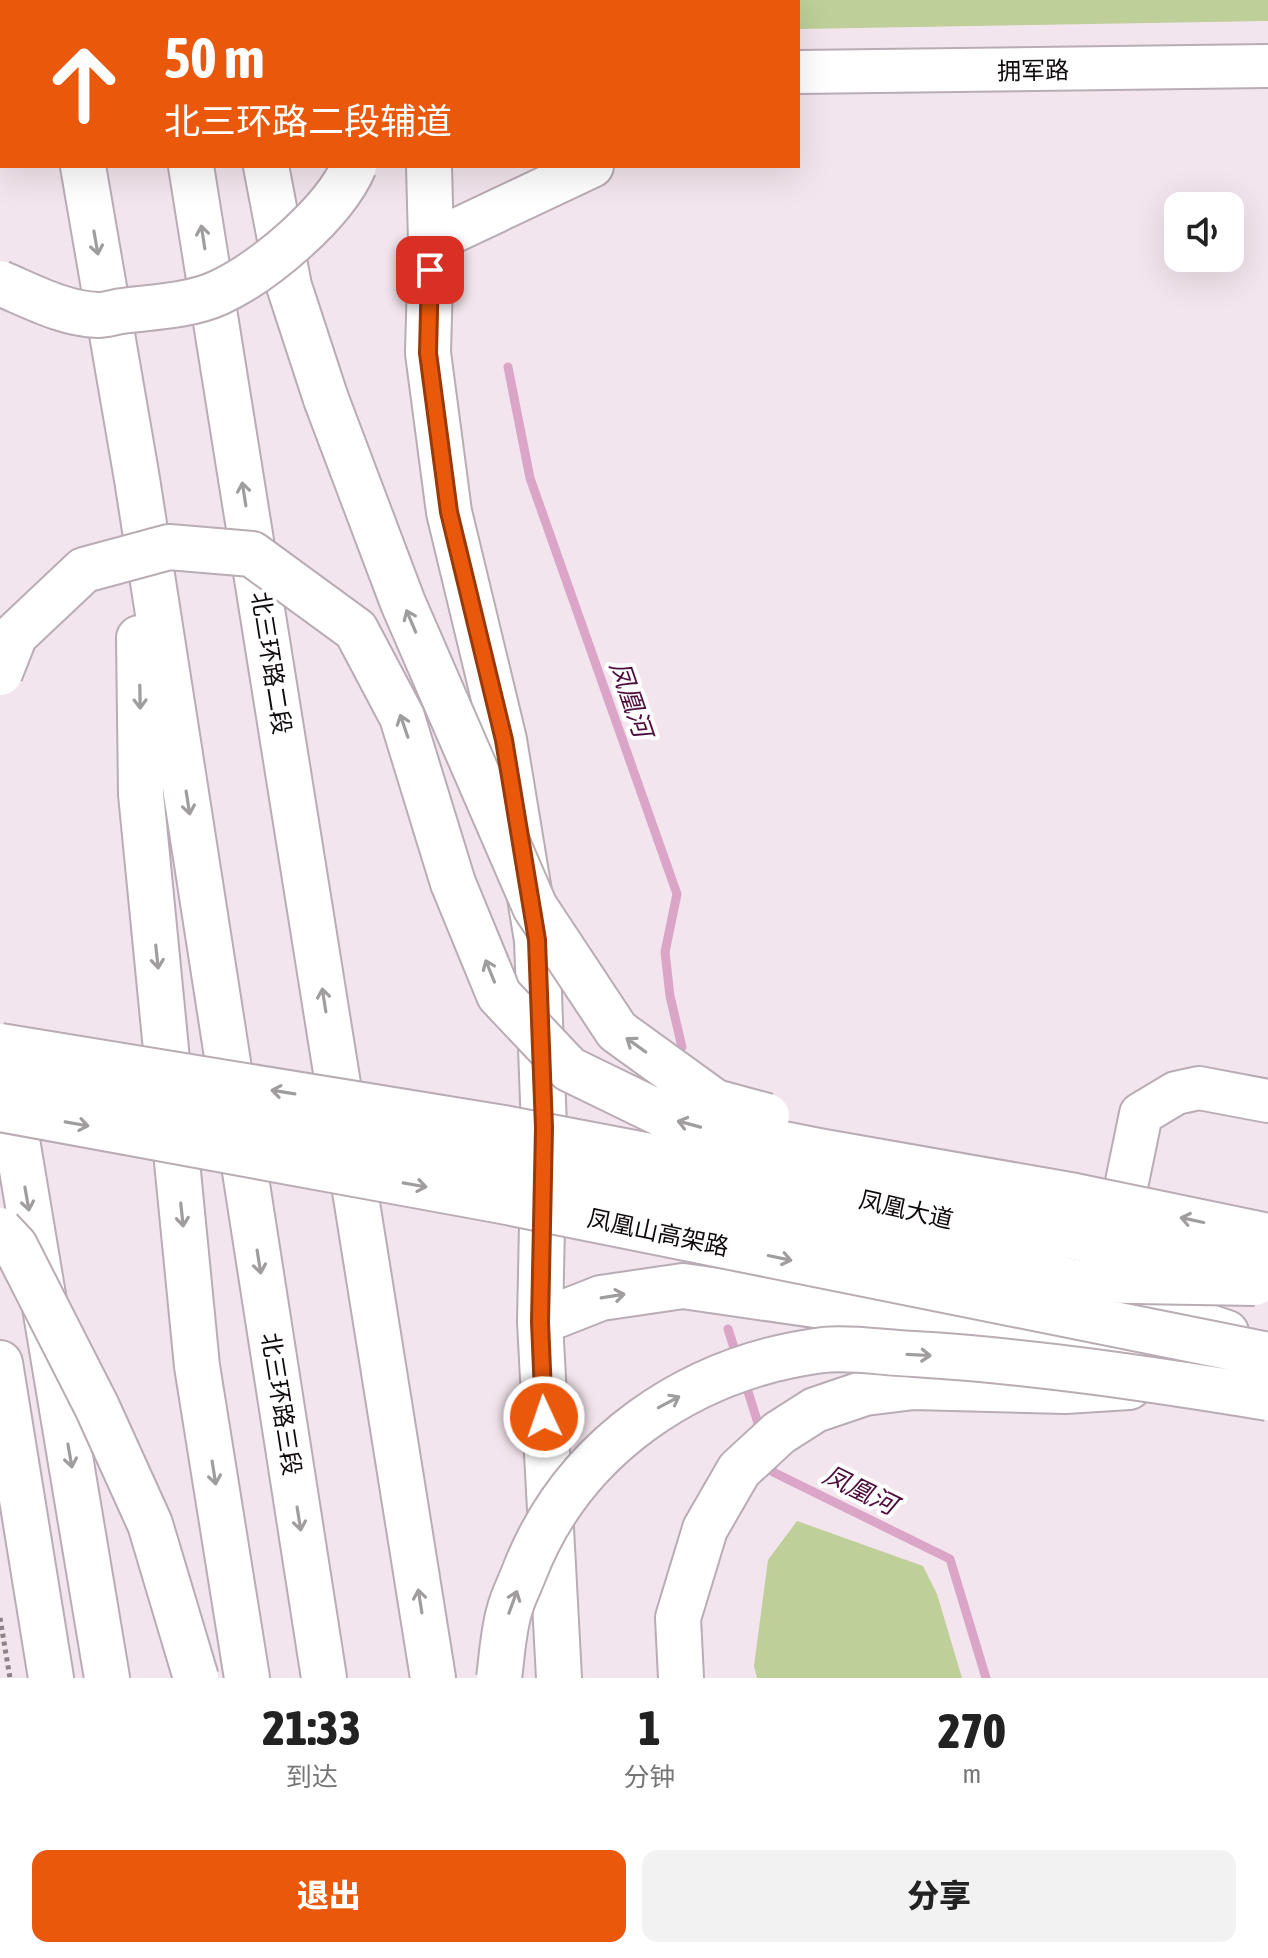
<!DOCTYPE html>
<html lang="zh">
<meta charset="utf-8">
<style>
:root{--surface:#fff;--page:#f2f2f2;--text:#222;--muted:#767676;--accent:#ea580c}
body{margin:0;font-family:"Asap Condensed","Noto Sans SC",sans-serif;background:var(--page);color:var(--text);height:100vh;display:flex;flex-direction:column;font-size:30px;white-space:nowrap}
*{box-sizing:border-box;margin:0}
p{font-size:26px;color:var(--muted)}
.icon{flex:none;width:44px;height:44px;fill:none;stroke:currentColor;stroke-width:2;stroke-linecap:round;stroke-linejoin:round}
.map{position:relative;height:1678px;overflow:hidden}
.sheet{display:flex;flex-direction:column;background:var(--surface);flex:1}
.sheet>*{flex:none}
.guide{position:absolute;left:0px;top:0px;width:800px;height:168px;box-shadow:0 8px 32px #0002;background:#ea580c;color:#fff;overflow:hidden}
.buttons{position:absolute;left:1164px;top:192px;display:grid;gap:16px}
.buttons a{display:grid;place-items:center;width:80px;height:80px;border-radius:16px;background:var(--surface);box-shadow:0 8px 32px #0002;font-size:40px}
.pin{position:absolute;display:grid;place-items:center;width:68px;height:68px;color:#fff;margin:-34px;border-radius:16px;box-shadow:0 4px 12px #0006}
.me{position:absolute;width:88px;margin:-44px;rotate:357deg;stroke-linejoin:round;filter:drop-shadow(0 0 6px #0008)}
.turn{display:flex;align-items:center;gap:28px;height:168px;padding:0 32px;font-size:36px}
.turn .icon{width:104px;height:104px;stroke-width:2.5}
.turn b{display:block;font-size:56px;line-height:68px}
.eta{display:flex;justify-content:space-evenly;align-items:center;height:136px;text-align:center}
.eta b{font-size:48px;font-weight:800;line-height:56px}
.action{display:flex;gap:16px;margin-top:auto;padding:16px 32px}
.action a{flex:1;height:92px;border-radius:16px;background:var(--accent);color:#fff;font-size:32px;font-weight:800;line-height:92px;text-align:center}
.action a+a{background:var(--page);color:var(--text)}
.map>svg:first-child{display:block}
.green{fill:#becf99}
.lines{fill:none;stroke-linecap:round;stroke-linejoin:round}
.stream{stroke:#dba5c7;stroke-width:9}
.minor-casing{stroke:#b9acb4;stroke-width:46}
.major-casing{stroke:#b9acb4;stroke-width:48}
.highway-casing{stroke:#b9acb4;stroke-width:48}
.path{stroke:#8c8288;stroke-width:5;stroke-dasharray:4 4;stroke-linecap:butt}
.minor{stroke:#fff;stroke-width:42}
.major{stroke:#fff;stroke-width:44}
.highway{stroke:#fff;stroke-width:44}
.minor-bridge-casing{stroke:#b9acb4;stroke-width:46;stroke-linecap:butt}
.major-bridge-casing{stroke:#b9acb4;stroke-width:48;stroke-linecap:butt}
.highway-bridge-casing{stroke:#b9acb4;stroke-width:48;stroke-linecap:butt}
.minor-bridge{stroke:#fff;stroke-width:42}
.major-bridge{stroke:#fff;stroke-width:44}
.highway-bridge{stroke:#fff;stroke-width:44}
.oneway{stroke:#9f9d9e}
.route-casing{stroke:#983908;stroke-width:20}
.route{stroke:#ea580c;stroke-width:14}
.labels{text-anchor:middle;stroke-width:8;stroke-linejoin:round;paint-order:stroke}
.street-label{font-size:24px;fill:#0f0a0d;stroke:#fff}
.water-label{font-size:26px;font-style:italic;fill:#4e0e3d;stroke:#fff}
</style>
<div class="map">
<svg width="1268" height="1678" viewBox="0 0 1268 1678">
<rect width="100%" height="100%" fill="#f3e5ed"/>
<path class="green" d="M458 0H1268V21L798 29V2Z
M797 1521 923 1566 937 1594 962 1678H757L754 1666 768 1560Z"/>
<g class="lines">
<path class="stream" d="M508 367 530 478 677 894 665 952 670 996 682 1047
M728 1329 738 1360
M745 1382 761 1433
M769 1458 773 1472 950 1559 986 1678"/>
<defs>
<path id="minor" d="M798 72 1268 66
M431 242 592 166
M1115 1240 1141 1114 1176 1093 1199 1088 1268 1101
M1089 1285 1227 1332"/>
<path id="major" d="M371 0V2
M412 0V2
M429 166 431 242 428 353 449 512 504 740 537 940 544 1128 540 1322 559 1678
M540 1322 601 1298 683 1286 1203 1361
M0 1363 51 1678"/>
<path id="highway" d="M54 0V2
M166 0V2
M237 0V2
M83 166 137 479 324 1678
M191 166 433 1678
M266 166 289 286 326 399
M139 638 141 794 197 1366 247 1678
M6 1074 107 1678
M681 1678 678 1618 705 1529 739 1470 779 1433 815 1410 865 1393 914 1387 1065 1391 1129 1387"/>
</defs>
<use href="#minor" class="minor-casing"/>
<use href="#major" class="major-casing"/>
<use href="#highway" class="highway-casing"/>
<path class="path" d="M0 1618 10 1678"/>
<use href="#minor" class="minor"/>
<use href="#major" class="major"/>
<use href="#highway" class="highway"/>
<defs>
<path id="minor-bridge" d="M0 1075 507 1163 1076 1281 1255 1284"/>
<path id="major-bridge" d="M0 283C31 296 64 314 98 315 106 315 114 312 122 311 153 307 189 306 218 293 264 272 334 213 354 166"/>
<path id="highway-bridge" d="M326 399 403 603 535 907 617 1031 715 1102 767 1116
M0 673 15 635 84 570 169 547 252 554 356 630 402 717 453 883 499 995 569 1069 682 1124 819 1151 1075 1196 1268 1236
M0 1046 509 1129 1268 1274
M0 1109 502 1201 1268 1355
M0 1230 15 1246 97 1407 150 1524 196 1678
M499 1678C502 1656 503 1633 509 1612 512 1599 519 1586 524 1573 573 1446 691 1367 823 1350 852 1347 885 1353 914 1354 1032 1361 1151 1379 1268 1398"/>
</defs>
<use href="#minor-bridge" class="minor-bridge-casing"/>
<use href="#major-bridge" class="major-bridge-casing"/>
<use href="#highway-bridge" class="highway-bridge-casing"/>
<use href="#minor-bridge" class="minor-bridge"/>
<use href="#major-bridge" class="major-bridge"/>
<use href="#highway-bridge" class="highway-bridge"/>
</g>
<defs><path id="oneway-shaft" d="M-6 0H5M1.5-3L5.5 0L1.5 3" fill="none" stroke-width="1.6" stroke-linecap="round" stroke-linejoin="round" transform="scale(2)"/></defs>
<g class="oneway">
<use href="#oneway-shaft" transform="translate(203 237) rotate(-99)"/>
<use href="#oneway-shaft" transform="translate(96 243) rotate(80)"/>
<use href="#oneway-shaft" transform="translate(244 494) rotate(-99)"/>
<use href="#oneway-shaft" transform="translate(411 621) rotate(-113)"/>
<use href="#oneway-shaft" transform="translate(140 697) rotate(89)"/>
<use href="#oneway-shaft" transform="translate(404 726) rotate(-109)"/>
<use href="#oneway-shaft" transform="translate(188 803) rotate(81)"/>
<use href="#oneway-shaft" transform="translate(157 957) rotate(84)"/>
<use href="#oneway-shaft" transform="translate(490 971) rotate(-112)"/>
<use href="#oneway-shaft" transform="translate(324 1000) rotate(-99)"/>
<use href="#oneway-shaft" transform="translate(636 1045) rotate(-144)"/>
<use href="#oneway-shaft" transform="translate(283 1092) rotate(-171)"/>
<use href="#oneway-shaft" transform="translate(77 1124) rotate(10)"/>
<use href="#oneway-shaft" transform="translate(689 1124) rotate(-165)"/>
<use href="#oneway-shaft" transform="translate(415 1185) rotate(10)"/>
<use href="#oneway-shaft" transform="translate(27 1199) rotate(80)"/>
<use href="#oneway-shaft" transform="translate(182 1215) rotate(84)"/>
<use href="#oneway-shaft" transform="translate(1192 1220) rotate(-168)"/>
<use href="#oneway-shaft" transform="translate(780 1258) rotate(12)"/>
<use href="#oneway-shaft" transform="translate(259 1262) rotate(81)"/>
<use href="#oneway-shaft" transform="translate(613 1296) rotate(-9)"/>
<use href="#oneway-shaft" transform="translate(919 1355) rotate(3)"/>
<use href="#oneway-shaft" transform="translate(669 1402) rotate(-28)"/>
<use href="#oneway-shaft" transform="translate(70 1456) rotate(80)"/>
<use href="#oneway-shaft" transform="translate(214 1473) rotate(81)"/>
<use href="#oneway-shaft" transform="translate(299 1519) rotate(81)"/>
<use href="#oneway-shaft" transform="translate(420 1601) rotate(-99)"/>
<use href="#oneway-shaft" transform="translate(513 1602) rotate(-70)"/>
</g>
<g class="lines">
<defs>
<path id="route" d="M430 270 428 353 449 512 504 740 537 940 544 1128 540 1322 544 1417"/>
</defs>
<use href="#route" class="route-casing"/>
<use href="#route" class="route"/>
</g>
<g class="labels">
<g class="street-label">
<text transform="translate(1033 71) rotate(-1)" y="8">拥军路</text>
<text transform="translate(271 663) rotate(81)" y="8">北三环路二段</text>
<text transform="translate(906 1210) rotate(13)" y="8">凤凰大道</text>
<text transform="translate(658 1233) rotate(12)" y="8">凤凰山高架路</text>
<text transform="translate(281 1404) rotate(81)" y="8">北三环路三段</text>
</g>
<g class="water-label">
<text transform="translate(631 699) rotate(71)" y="9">凤凰河</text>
<text transform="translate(860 1490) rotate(26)" y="9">凤凰河</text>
</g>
</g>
</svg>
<div class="buttons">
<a><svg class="icon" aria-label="sound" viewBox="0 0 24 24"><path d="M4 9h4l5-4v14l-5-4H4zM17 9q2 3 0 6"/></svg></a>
</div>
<div class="pin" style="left:430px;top:270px;background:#d93025"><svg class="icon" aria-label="arrive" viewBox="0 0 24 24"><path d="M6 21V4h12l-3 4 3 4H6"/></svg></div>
<svg class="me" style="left:544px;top:1417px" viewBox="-20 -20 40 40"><circle r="17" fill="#ea580c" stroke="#fff" stroke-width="3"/><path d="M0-11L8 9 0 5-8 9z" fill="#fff"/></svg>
<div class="guide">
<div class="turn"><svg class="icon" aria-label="ahead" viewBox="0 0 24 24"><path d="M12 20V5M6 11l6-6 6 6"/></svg><div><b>50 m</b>北三环路二段辅道</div></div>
</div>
</div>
<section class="sheet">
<div class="eta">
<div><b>21:33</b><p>到达</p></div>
<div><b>1</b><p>分钟</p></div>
<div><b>270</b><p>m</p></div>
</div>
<div class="action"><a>退出</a><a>分享</a></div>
</section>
